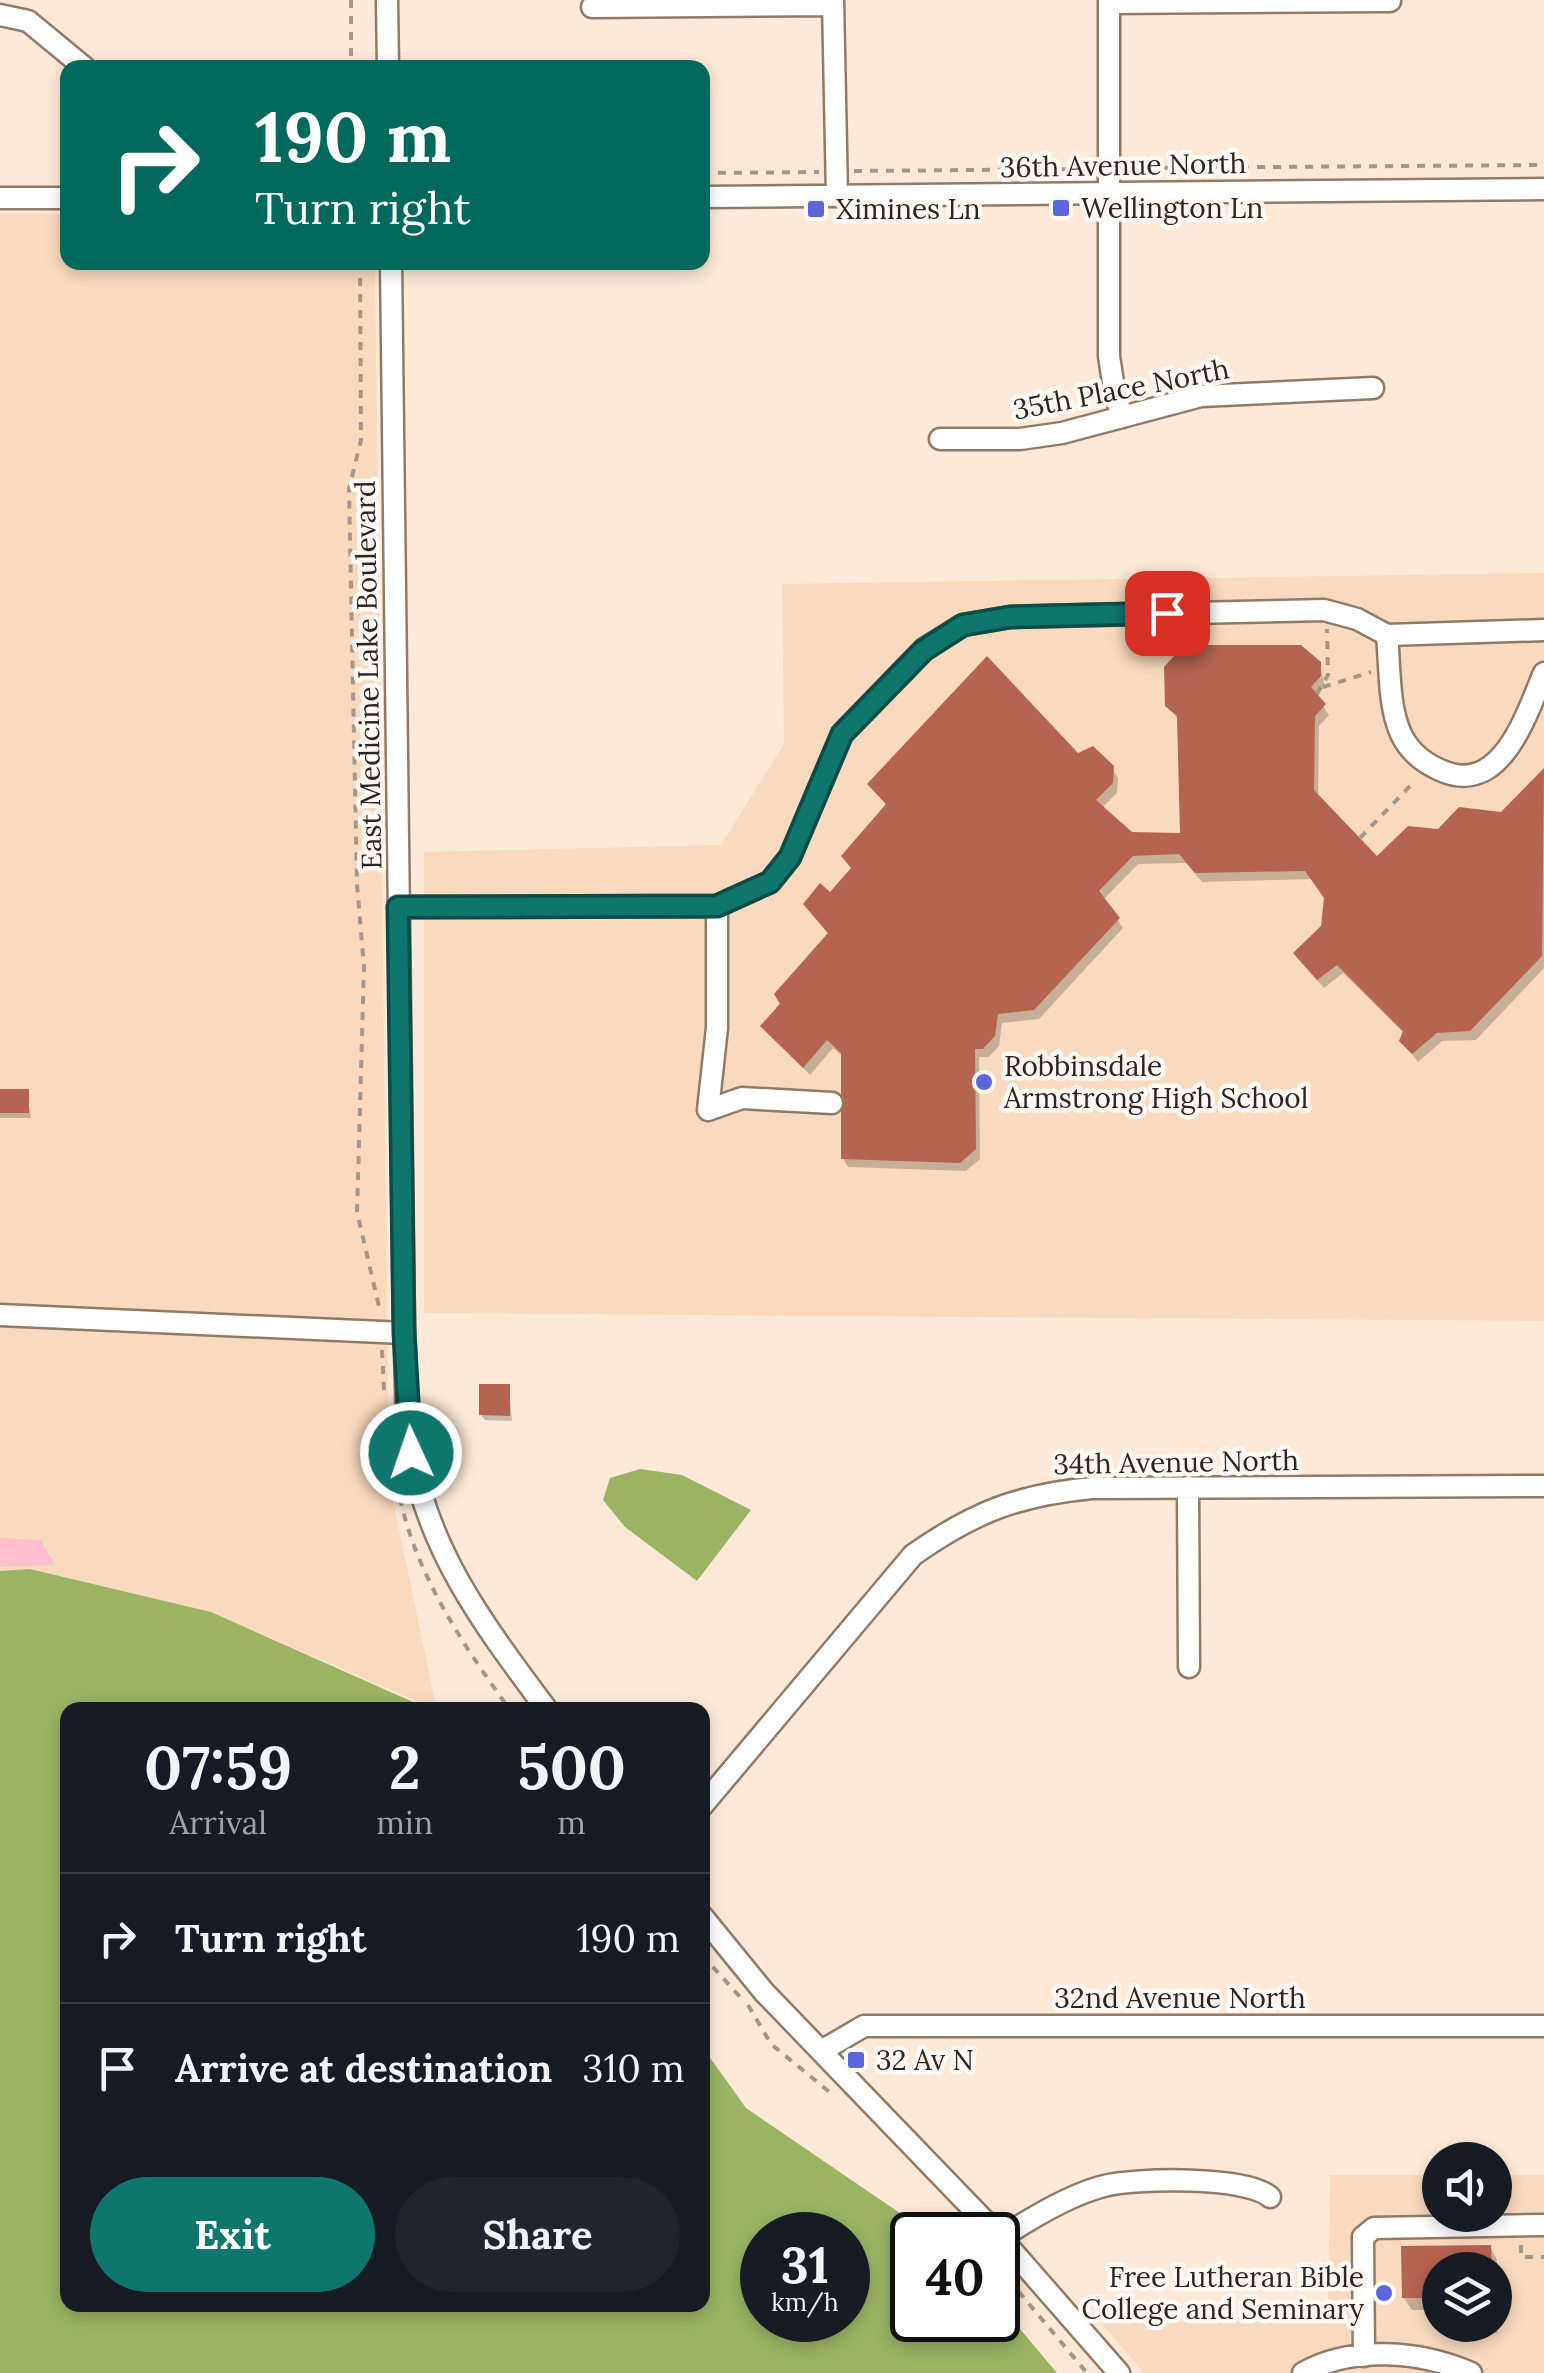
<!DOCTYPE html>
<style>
:root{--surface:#171b24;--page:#20242c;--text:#f1f3f6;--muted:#9ea1a6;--line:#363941;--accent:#0f766e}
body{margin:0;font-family:Lora,serif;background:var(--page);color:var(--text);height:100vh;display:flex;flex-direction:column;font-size:38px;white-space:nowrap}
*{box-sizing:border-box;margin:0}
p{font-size:32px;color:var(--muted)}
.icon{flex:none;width:55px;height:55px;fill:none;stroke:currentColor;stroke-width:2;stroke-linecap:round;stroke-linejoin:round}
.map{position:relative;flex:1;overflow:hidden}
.drawer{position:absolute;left:60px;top:1702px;width:650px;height:610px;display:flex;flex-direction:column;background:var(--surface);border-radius:20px;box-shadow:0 5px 15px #0003}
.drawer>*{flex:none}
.hud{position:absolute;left:60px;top:60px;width:650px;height:210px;border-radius:20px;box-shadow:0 5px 15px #0003;background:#00695c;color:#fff;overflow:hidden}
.controls{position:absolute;left:1422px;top:2142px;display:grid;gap:20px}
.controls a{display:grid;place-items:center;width:90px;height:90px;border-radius:50%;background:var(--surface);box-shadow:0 5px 15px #0003;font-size:50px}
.speed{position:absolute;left:740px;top:2212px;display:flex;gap:20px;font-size:50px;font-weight:700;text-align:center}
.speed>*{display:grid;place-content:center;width:130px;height:130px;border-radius:50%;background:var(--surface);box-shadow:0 5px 15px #0003;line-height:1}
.speed small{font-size:25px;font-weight:400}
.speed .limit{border:5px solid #111;border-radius:15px;background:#fff;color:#111}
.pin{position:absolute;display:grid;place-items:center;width:85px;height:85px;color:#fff;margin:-42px;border-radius:20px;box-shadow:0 5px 15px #0006}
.me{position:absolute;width:110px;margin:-55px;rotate:357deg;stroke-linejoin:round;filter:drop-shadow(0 0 8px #0008)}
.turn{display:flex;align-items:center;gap:35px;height:210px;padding:0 30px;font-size:45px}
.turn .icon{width:130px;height:130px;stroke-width:2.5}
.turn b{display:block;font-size:70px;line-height:85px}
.eta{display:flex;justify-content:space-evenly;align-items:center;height:170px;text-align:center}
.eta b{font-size:60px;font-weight:700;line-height:70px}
.primary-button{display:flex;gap:20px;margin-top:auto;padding:20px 30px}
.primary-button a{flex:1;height:115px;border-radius:60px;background:var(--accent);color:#fff;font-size:40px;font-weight:700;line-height:115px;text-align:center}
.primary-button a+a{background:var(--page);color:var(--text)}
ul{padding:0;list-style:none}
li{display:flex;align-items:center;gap:30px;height:130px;padding:0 30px;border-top:2px solid var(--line)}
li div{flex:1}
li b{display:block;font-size:38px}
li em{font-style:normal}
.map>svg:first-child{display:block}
.built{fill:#f9dabe;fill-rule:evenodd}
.green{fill:#ffbfcd}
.water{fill:#9ab464;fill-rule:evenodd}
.shadow{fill:#0003}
.building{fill:#b56450}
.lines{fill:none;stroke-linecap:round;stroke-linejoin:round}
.minor-casing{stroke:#917b67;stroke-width:25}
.path{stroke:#a69689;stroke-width:4;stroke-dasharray:8 8;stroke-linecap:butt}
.minor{stroke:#fff;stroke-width:20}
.route-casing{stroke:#0a4d48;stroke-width:25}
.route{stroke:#0f766e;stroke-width:18}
.poi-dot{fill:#5c66dd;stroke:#fef9f4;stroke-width:4}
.labels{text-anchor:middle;stroke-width:9;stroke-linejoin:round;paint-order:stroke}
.street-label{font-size:28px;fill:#2e251d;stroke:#fef9f4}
.poi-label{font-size:28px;fill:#2e251d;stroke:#fef9f4;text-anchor:start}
</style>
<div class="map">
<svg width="1544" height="2373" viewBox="0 0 1544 2373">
<rect width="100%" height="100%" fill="#fde9d7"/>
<path class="built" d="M0 214H67L68 262 375 263 389 1482 437 1710 211 1612 30 1569 0 1571Z
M1544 573V1321L424 1313V852L721 845 784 744 782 584Z
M1330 2175H1440V2215H1495V2175H1544V2373H1144L1102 2324 1328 2317ZM1440 2270H1495V2325H1440Z"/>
<path class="green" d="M0 1538 41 1540 55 1565 0 1567Z"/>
<path class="water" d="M640 1469 682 1475 751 1510 697 1581 625 1527 603 1500 610 1478Z
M30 1569 211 1612 431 1710H68V2305H702L703 2048 746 2108 932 2235H912V2320H998V2303L1057 2373H0V1571ZM762 2235H848V2320H762Z"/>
<path class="shadow" d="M1319 664 1325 686 1316 696 1329 715 1319 726 1318 798 1377 859 1439 832 1502 814 1544 772V968L1476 1040 1442 1041 1418 1062 1402 1041 1405 1034 1343 973 1324 988 1301 962 1323 927 1327 899 1312 879 1202 882 1186 863 1138 864 1103 900 1123 928 1039 1019 1002 1023 999 1046 989 1057H979L980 1159 966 1171 848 1167 843 1158V1057L833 1048 810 1075 763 1026 829 935 812 914 853 870 887 806 870 784 1112 768 1118 778 1117 793 1102 808 1131 835 1183 836 1179 721 1168 705Z
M0 1091 27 1092 31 1118H0Z
M509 1387 512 1421 485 1420 481 1415Z
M1490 2247 1497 2260 1498 2333 1454 2334 1449 2325H1495V2270H1440V2310H1412L1404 2298V2248Z"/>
<path class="building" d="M1184 645H1301L1321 662V676L1311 687 1326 704 1315 716 1314 790 1377 856 1408 826 1438 829 1459 807 1501 812 1544 768 1542 956 1470 1031 1437 1033 1412 1054 1399 1041 1403 1031 1337 965 1317 980 1293 953 1321 926 1324 898 1305 871 1195 873 1179 854 1133 856 1099 891 1120 918 1034 1010 998 1014 995 1036 983 1049H975L976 1149 960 1163 841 1159V1053L827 1040 803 1068 760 1026 780 1004 774 994 828 933 803 904 820 883 830 892 851 868 841 856 886 804 867 784 987 656 1078 753 1093 746 1114 766 1113 783 1096 800 1132 832 1180 833 1177 716 1165 706 1164 667Z
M0 1089H29V1113H0Z
M479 1384H510V1416L479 1415Z
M1491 2245 1492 2270H1440V2298H1402L1401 2246Z"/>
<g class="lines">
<defs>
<path id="minor" d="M387 0 388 68
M833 0 837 196
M1109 0V356L1115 396 1123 417
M1109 3 1390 1
M592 7 833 5
M0 15 28 21 85 68
M702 197 1544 189
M0 198H68
M391 262 404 1333C407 1373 404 1416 412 1455 430 1556 488 1630 547 1710
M940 439H1020L1062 433 1201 396 1373 388
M1544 630 1387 635C1390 665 1388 706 1401 734 1409 751 1424 763 1440 770 1501 798 1526 715 1544 673
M717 906V1028L708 1110 742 1098 832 1103
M398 907 717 906 770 882 790 857 842 734 924 649 963 625 1010 617 1324 610 1357 619 1387 635
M0 1315 404 1333
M1188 1487 1189 1667
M702 1806 913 1555C974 1512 1018 1495 1092 1488L1544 1486
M702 1916 764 1992 1001 2238 1119 2373
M823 2050 864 2026H1544
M1001 2238C1031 2218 1069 2195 1104 2186 1135 2178 1248 2176 1270 2197
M1364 2356 1363 2237 1374 2228 1544 2225
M1303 2373C1352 2345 1421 2351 1471 2373"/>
</defs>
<use href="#minor" class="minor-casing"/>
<path class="path" d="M351 0V68
M1129 168 1544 165
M854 171 1089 169
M702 173 819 172
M360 262 361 440 349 489 357 885 364 967 357 1212 380 1311
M1323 687 1371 672
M1317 694 1328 675 1327 629
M1360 838 1415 781
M382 1350 384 1390
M400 1498C417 1577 464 1646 510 1710
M702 1955 741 1998
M748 2005 771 2044 833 2095
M1521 2245V2257H1544
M998 2267 1087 2373"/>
<use href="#minor" class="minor"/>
</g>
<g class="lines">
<defs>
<path id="route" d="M411 1453 404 1333 398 907 717 906 770 882 790 857 842 734 924 650 963 625 1010 617 1167 613"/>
</defs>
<use href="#route" class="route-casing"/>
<use href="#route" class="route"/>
</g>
<g class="poi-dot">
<rect x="1051" y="198" width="20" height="20" rx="5"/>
<rect x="806" y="199" width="20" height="20" rx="5"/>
<circle cx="984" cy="1082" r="10"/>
<rect x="846" y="2050" width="20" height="20" rx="5"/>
<circle cx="1384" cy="2293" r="10"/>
</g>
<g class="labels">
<g class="street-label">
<text transform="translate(1123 165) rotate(-1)" y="10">36th Avenue North</text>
<text transform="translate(1121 389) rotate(-11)" y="10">35th Place North</text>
<text transform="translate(368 675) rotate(-91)" y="10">East Medicine Lake Boulevard</text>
<text transform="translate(1176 1462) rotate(-1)" y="10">34th Avenue North</text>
<text x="1180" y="2008">32nd Avenue North</text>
</g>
<g class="poi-label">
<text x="1081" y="218">Wellington Ln</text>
<text x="836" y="219">Ximines Ln</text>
<text x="1004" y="1076">Robbinsdale<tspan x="1004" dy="32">Armstrong High School</tspan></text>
<text x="876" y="2070">32 Av N</text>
<text x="1364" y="2287" text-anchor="end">Free Lutheran Bible<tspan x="1364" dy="32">College and Seminary</tspan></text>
</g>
</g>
</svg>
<div class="controls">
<a><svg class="icon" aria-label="sound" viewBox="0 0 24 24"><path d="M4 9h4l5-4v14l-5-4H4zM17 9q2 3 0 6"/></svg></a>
<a><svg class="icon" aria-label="layers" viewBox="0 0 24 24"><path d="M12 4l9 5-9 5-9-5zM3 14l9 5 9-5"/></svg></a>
</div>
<div class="speed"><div>31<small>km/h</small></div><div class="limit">40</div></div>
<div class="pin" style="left:1167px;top:613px;background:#d93025"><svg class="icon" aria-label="arrive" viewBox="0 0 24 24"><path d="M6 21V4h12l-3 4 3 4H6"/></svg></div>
<svg class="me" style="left:411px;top:1453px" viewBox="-20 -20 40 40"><circle r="17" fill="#0f766e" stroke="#fff" stroke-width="3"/><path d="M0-11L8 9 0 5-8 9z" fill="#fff"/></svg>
<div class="hud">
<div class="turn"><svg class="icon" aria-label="right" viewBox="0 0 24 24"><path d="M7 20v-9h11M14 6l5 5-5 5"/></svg><div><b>190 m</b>Turn right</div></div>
</div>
<section class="drawer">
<div class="eta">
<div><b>07:59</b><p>Arrival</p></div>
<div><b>2</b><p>min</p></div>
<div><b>500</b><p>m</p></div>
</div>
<ul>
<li><svg class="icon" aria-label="right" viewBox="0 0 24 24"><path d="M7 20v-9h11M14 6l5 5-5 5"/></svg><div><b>Turn right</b></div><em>190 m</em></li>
<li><svg class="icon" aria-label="arrive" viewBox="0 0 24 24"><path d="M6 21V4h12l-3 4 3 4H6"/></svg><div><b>Arrive at destination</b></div><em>310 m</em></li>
</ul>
<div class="primary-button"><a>Exit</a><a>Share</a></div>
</section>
</div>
